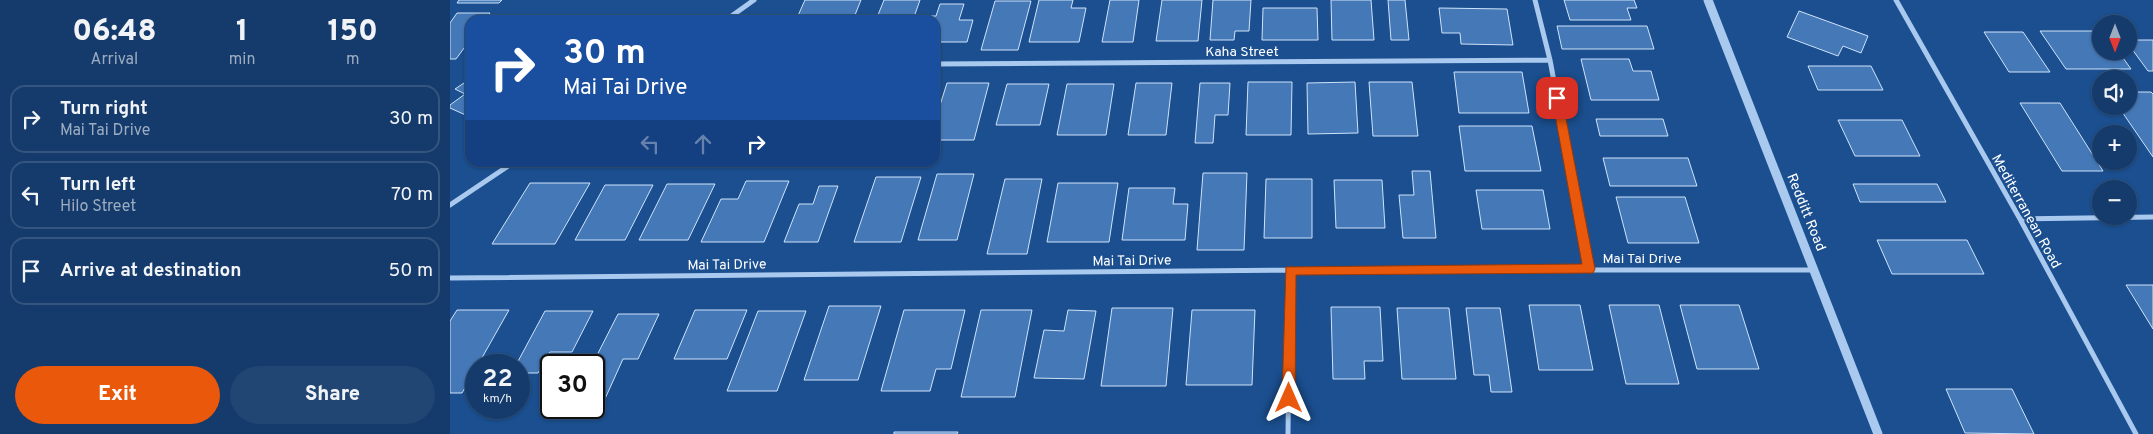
<!DOCTYPE html>
<meta charset="utf-8">
<style>
:root{--surface:#143b6b;--page:#214673;--text:#f1f3f6;--muted:#9dadc1;--line:#33557e;--accent:#ea580c}
body{margin:0;font-family:Overpass,sans-serif;background:var(--page);color:var(--text);height:100vh;display:flex;flex-direction:column;font-size:19px;white-space:nowrap}
*{box-sizing:border-box;margin:0}
p{font-size:16px;color:var(--muted)}
.icon{flex:none;width:28px;height:28px;fill:none;stroke:currentColor;stroke-width:2;stroke-linecap:round;stroke-linejoin:round}
.map{position:relative;flex:1;overflow:hidden}
.side{display:flex;flex-direction:column;background:var(--surface);width:450px}
.side>*{flex:none}
.banner{position:absolute;left:15px;top:15px;width:475px;height:152px;border-radius:15px;box-shadow:0 1px 4px #0004,0 0 0 1px var(--line);background:#1a4fa0;color:#fff;overflow:hidden}
.needle{width:32px;rotate:180deg}
.tools{position:absolute;left:1642px;top:15px;display:grid;gap:10px}
.tools a{display:grid;place-items:center;width:45px;height:45px;border-radius:50%;background:var(--surface);box-shadow:0 1px 4px #0004,0 0 0 1px var(--line);font-size:25px}
.speed{position:absolute;left:15px;top:354px;display:flex;gap:10px;font-size:25px;font-weight:700;text-align:center}
.speed>*{display:grid;place-content:center;width:65px;height:65px;border-radius:50%;background:var(--surface);box-shadow:0 1px 4px #0004,0 0 0 1px var(--line);line-height:1}
.speed small{font-size:12px;font-weight:400}
.speed .limit{border:2px solid #111;border-radius:8px;background:#fff;color:#111}
.pin{position:absolute;display:grid;place-items:center;width:42px;height:42px;color:#fff;margin:-21px;border-radius:10px;box-shadow:0 2px 8px #0006}
.me{position:absolute;width:55px;margin:-28px;rotate:0deg;stroke-linejoin:round;filter:drop-shadow(0 0 4px #0008)}
.turn{display:flex;align-items:center;gap:18px;height:105px;padding:0 15px;font-size:22px}
.turn .icon{width:65px;height:65px;stroke-width:2.5}
.turn b{display:block;font-size:35px;line-height:42px}
.lanes{display:flex;align-items:center;height:48px;padding:0 15px;background:#0003;justify-content:center;gap:25px;direction:ltr}
.lanes .off{opacity:.35}
.eta{display:flex;justify-content:space-evenly;align-items:center;height:85px;text-align:center}
.eta b{font-size:30px;font-weight:800;line-height:35px}
.primary-button{display:flex;gap:10px;margin-top:auto;padding:10px 15px}
.primary-button a{flex:1;height:58px;border-radius:30px;background:var(--accent);color:#fff;font-size:20px;font-weight:800;line-height:58px;text-align:center}
.primary-button a+a{background:var(--page);color:var(--text)}
ul{padding:0;list-style:none}
li{display:flex;align-items:center;gap:15px;height:68px;margin:0 10px 8px;padding:0 5px;border:2px solid var(--line);border-radius:15px}
li div{flex:1}
li b{display:block;font-size:19px}
li em{font-style:normal}
main{display:flex;flex:1;min-height:0}
.map>svg:first-child{display:block}
.building{fill:#4478b7;stroke:#cfe3fa}
.lines{fill:none;stroke-linecap:round;stroke-linejoin:round}
.minor{stroke:#a9c9ee;stroke-width:5}
.tertiary{stroke:#a9c9ee;stroke-width:9}
.route{fill:#ea580c;stroke:#983908}
.labels{text-anchor:middle;stroke-width:4.5;stroke-linejoin:round;paint-order:stroke}
.street-label{font-size:14px;fill:#fff;stroke:#1b4f8f}
</style>
<main>
<section class="side">
<div class="eta">
<div><b>06:48</b><p>Arrival</p></div>
<div><b>1</b><p>min</p></div>
<div><b>150</b><p>m</p></div>
</div>
<ul>
<li><svg class="icon" aria-label="right" viewBox="0 0 24 24"><path d="M7 20v-9h11M14 6l5 5-5 5"/></svg><div><b>Turn right</b><p>Mai Tai Drive</p></div><em>30 m</em></li>
<li><svg class="icon" aria-label="left" viewBox="0 0 24 24"><path d="M17 20v-9H6M10 6l-5 5 5 5"/></svg><div><b>Turn left</b><p>Hilo Street</p></div><em>70 m</em></li>
<li><svg class="icon" aria-label="arrive" viewBox="0 0 24 24"><path d="M6 21V4h12l-3 4 3 4H6"/></svg><div><b>Arrive at destination</b></div><em>50 m</em></li>
</ul>
<div class="primary-button"><a>Exit</a><a>Share</a></div>
</section>
<div class="map">
<svg width="1703" height="434" viewBox="0 0 1703 434">
<rect width="100%" height="100%" fill="#1b4f8f"/>
<path class="building" d="M9 0H52L49 3H7Z
M355 0H411L403 20H346Z
M434 0H470L463 20H426Z
M589 0H623L621 8H636L629 42H579Z
M660 0H689L683 42H652Z
M712 0H752L748 41H706Z
M763 0H801L799 31H785L784 40H760Z
M881 0H921L924 40H882Z
M938 0H955L959 40H941Z
M1114 0H1184L1187 8H1177L1181 20H1120Z
M545 1H581L568 50H531Z
M490 4H514L509 20H523L517 42H485V20H475L476 16H486Z
M813 8H867L868 40H812Z
M989 8 1057 9 1063 45 1011 44 1010 33H992Z
M1349 11 1418 36 1411 53 1393 46 1388 56 1337 37Z
M7 13H40L35 20H20V40L6 59H0V23Z
M1107 26H1197L1204 49H1112Z
M1590 31H1651V51H1668L1681 69H1616Z
M1534 32H1573L1600 72H1559Z
M1679 40H1703V71H1698L1679 45Z
M1131 59H1179L1183 71H1201L1209 100H1141Z
M1358 66H1421L1433 90H1368Z
M1004 72H1072L1079 113H1009Z
M20 79V117L0 108V105L15 94 5 89Z
M798 82H842L841 135H796Z
M905 82 908 133 858 134 857 83Z
M919 82H962L968 136H923Z
M497 83H539L524 140H485V121Z
M686 83H722L716 135H678Z
M750 83H780L778 115H765L763 143H745Z
M557 84H599L590 125H546Z
M617 84H664L656 135H607Z
M1679 92H1701L1703 94V157L1668 106H1679Z
M1570 103H1610L1653 171H1612Z
M1146 119H1213L1218 136H1150Z
M1388 120H1452L1470 156H1405Z
M1009 126H1082L1091 171H1015Z
M1153 158H1238L1247 186H1160Z
M962 171H980L986 238H953L949 195H964Z
M753 173H797L794 250H747Z
M487 174H524L507 240H468Z
M426 177H471L451 242H404Z
M555 179H592L577 254H537Z
M816 179H862V238H814Z
M884 180H932L935 228H886Z
M296 181H339L314 242H251L271 199H288Z
M80 183H140L105 244H42Z
M608 183H668L659 242H597Z
M217 184H265L238 240H189Z
M1403 184H1487L1496 202H1410Z
M155 185H203L175 240H125Z
M369 186H388L368 242H334L349 204H363Z
M679 188H725L723 204H738L735 240H672Z
M1026 190H1093L1100 229H1032Z
M1166 197H1235L1249 243H1178Z
M1427 240H1517L1534 274H1442Z
M1676 285H1703V329Z
M1079 305H1130L1143 370H1089Z
M1159 305H1209L1229 384H1176Z
M1230 305H1289L1309 369H1247Z
M379 306H431L408 380H354Z
M881 307H930L933 361H914L915 379H883Z
M662 308H723L716 386H651Z
M947 308H999L1006 379H952Z
M1016 308H1050L1062 392H1041L1039 375H1024Z
M7 310H59L12 393H0V321Z
M245 310H297L277 359H224Z
M454 310H515L501 369H486L480 391H431Z
M531 310H582L565 397H511Z
M618 310 646 311 634 379 584 378 594 330 614 331Z
M742 310H805L802 385H736Z
M95 311H143L122 352H100L88 373H69V365H66Z
M308 311H356L327 391H277Z
M168 314H209L188 359H173L154 401H144L142 365Z
M1496 389H1562L1584 434 1515 433Z
M444 432H508L507 434H444Z"/>
<g class="lines">
<path class="minor" d="M1085 0 1100 60 1139 269
M1446 0 1570 219 1686 434
M276 20 304 0
M485 64 1100 60
M0 205 64 162
M1570 219 1703 217
M0 278 840 270H1364
M838 434 840 270"/>
<path class="tertiary" d="M1258 0 1428 434"/>
</g>
<path class="route" d="M1107 95 1112 98 1145 269 1143 273 846 275 845 398 843 402 839 404 834 402 832 398 836 267 1132 264 1102 98Z"/>
<g class="labels">
<g class="street-label">
<text x="792" y="56">Kaha Street</text>
<text transform="translate(1577 211) rotate(61)" y="5">Mediterranean Road</text>
<text transform="translate(1357 212) rotate(68)" y="5">Redditt Road</text>
<text x="1192" y="263">Mai Tai Drive</text>
<text transform="translate(682 260) rotate(-1)" y="5">Mai Tai Drive</text>
<text transform="translate(277 264) rotate(-1)" y="5">Mai Tai Drive</text>
</g>
</g>
</svg>
<div class="tools">
<a><svg class="needle" viewBox="-14 -14 28 28"><path d="M0-13l5 13h-10z" fill="#e53935"/><path d="M0 13l5-13h-10z" fill="#9dadc1"/></svg></a>
<a><svg class="icon" aria-label="sound" viewBox="0 0 24 24"><path d="M4 9h4l5-4v14l-5-4H4zM17 9q2 3 0 6"/></svg></a>
<a>+</a>
<a>−</a>
</div>
<div class="speed"><div>22<small>km/h</small></div><div class="limit">30</div></div>
<div class="pin" style="left:1107px;top:98px;background:#d93025"><svg class="icon" aria-label="arrive" viewBox="0 0 24 24"><path d="M6 21V4h12l-3 4 3 4H6"/></svg></div>
<svg class="me" style="left:839px;top:398px" viewBox="-20 -20 40 40"><path d="M0-17L14 15 0 8-14 15z" fill="#ea580c" stroke="#fff" stroke-width="4"/></svg>
<div class="banner">
<div class="turn"><svg class="icon" aria-label="right" viewBox="0 0 24 24"><path d="M7 20v-9h11M14 6l5 5-5 5"/></svg><div><b>30 m</b>Mai Tai Drive</div></div>
<div class="lanes"><svg class="icon off" aria-label="left" viewBox="0 0 24 24"><path d="M17 20v-9H6M10 6l-5 5 5 5"/></svg><svg class="icon off" aria-label="ahead" viewBox="0 0 24 24"><path d="M12 20V5M6 11l6-6 6 6"/></svg><svg class="icon" aria-label="right" viewBox="0 0 24 24"><path d="M7 20v-9h11M14 6l5 5-5 5"/></svg></div>
</div>
</div>
</main>
